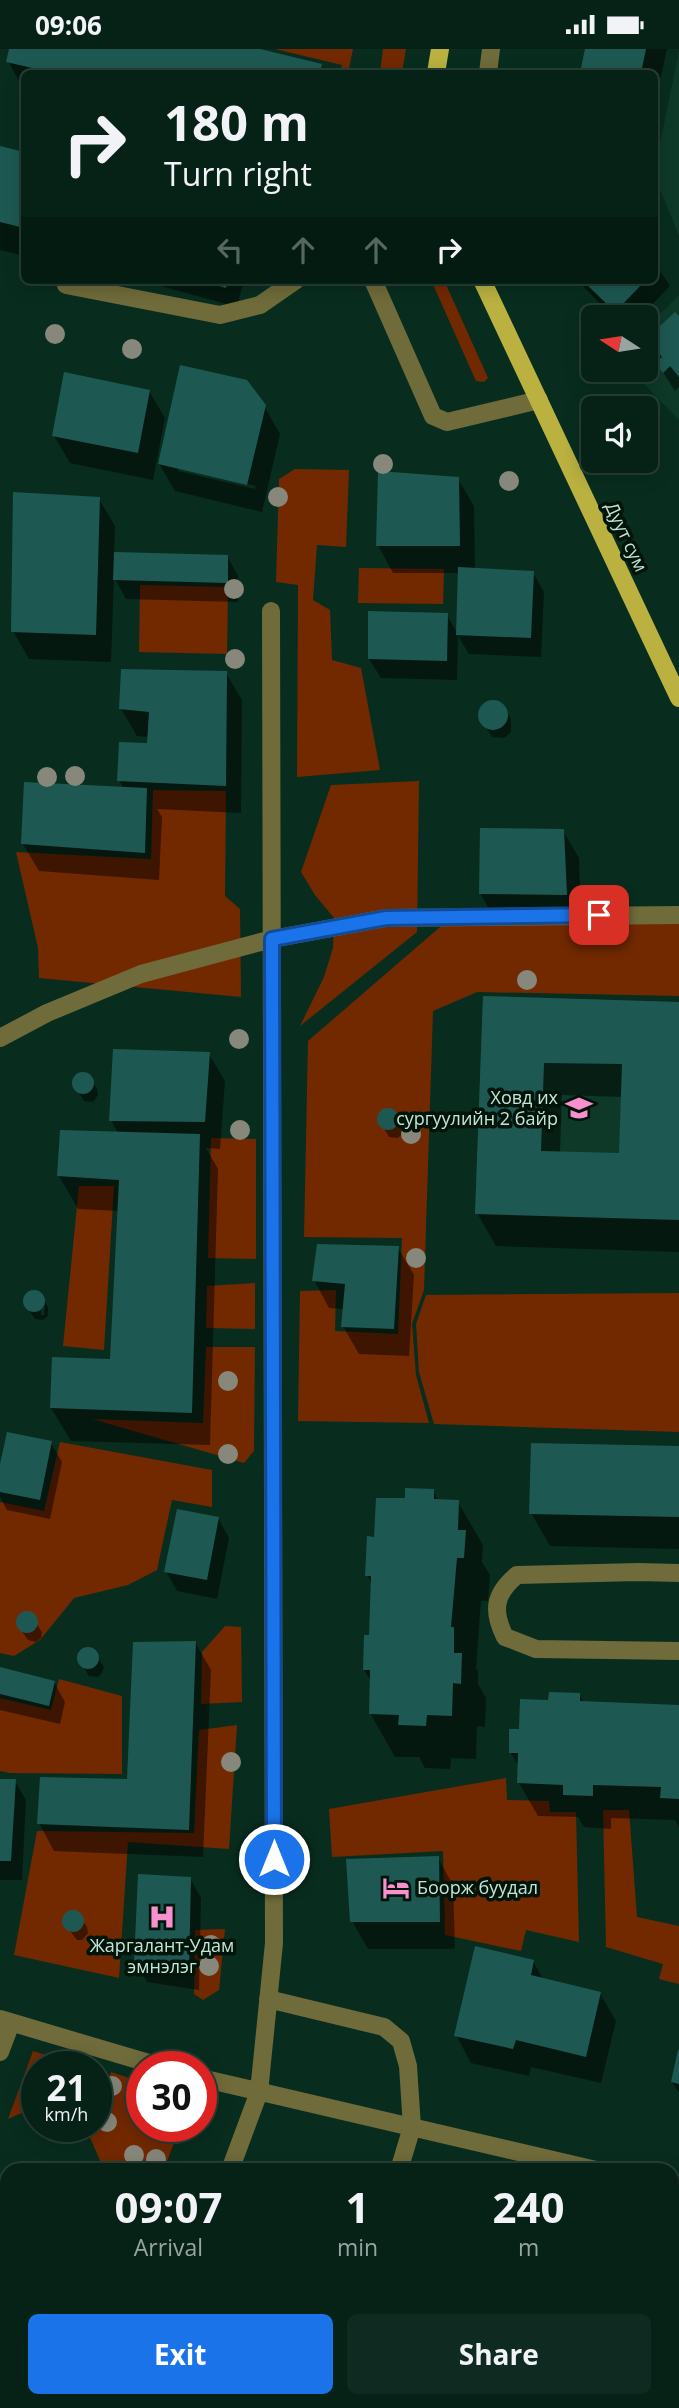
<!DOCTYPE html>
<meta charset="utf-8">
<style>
:root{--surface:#062217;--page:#0f2a20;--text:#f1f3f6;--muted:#98a4a1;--line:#273f36;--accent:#1a73e8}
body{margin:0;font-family:"Open Sans",sans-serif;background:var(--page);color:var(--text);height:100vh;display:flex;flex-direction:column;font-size:26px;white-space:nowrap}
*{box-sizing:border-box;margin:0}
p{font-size:23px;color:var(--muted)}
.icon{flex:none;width:38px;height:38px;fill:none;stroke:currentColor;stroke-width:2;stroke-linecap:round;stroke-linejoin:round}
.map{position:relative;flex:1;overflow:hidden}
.drawer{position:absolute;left:0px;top:2114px;width:679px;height:245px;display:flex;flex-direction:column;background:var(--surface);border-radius:21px 21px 0 0;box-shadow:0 4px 18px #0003,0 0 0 2px var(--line)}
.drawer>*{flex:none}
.banner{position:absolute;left:21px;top:21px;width:637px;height:214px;border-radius:10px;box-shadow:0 4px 18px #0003,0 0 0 2px var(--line);background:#062217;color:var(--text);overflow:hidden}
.needle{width:46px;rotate:282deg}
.controls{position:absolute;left:581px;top:256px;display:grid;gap:14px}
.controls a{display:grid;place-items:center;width:77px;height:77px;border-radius:10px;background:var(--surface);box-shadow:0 4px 18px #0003,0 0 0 2px var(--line);font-size:35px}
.speed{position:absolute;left:21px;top:2002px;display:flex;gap:14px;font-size:35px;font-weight:700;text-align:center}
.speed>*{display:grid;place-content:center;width:91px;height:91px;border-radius:50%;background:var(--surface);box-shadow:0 4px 18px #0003,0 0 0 2px var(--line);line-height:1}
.speed small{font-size:18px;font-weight:400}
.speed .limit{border:10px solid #d22;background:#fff;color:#111}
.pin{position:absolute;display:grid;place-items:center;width:60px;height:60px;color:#fff;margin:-30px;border-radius:14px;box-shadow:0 4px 10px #0006}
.me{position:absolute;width:77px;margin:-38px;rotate:0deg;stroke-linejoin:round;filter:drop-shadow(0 0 5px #0008)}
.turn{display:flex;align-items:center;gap:24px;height:147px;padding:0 28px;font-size:32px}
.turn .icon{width:91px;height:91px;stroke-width:2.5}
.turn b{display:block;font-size:49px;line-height:60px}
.lanes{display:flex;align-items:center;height:66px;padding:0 28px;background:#0003;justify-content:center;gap:35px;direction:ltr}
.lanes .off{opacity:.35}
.eta{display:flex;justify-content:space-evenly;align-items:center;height:119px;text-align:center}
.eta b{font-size:42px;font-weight:700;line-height:49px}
.button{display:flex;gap:14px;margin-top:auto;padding:14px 28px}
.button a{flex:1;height:80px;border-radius:10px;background:var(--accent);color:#fff;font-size:28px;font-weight:700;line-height:80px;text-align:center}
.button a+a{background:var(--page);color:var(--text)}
.status{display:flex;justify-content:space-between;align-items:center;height:49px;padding:0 35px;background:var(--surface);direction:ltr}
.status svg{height:19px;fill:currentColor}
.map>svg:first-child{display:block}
.built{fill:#0e3929}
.green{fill:#722900}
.shadow{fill:#0007;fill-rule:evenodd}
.building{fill:#1d5952;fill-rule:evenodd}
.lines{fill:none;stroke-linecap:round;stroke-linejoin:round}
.minor{stroke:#6f6b3a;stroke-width:18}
.major{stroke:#bab141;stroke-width:18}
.tree{fill:#87887b}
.route-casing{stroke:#114b97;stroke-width:18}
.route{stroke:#1a73e8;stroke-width:12}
.labels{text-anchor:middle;stroke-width:7;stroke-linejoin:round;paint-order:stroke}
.street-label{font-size:18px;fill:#c4e5d5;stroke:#00140a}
.poi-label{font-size:18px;fill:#c4e5d5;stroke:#00140a;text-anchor:end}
</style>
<div class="status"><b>09:06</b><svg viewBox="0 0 49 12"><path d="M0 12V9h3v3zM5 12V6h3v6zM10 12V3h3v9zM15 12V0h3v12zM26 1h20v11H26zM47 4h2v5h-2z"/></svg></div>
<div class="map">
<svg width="679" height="2359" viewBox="0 0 679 2359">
<rect width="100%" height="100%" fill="#082d1f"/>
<path class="built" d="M679 2V187L655 128 654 98 659 99Z
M679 246V371L629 320H646V279Z
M483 947 679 953V1171L475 1165Z"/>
<path class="green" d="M275 0H353L348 24H340L342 16Z
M383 0H406L402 24H380Z
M431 231H444L488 329 484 333 476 332Z
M295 420 349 421 346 498 317 496 313 551 330 561 332 611 361 619 380 721 297 728 298 536 276 533 279 430Z
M359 519 444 520 443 555 358 554Z
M140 536 228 538 227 605 139 603Z
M419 732 417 883 300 977 324 928 333 899 334 869 315 846 301 823 331 736Z
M153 741 226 742 225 847 240 860 241 948 39 929 38 899 16 803 151 810Z
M462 859H679V947L477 943 433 962 424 1241 412 1275 416 1326 429 1374 298 1372 300 1242 336 1241 335 1282 398 1285 402 1189 304 1188 308 992Z
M211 1089 256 1090V1210L208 1209Z
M79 1137H114L104 1301 63 1297Z
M255 1234V1280L206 1279 207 1237Z
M679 1244V1383L434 1375 419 1323 416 1275 426 1246Z
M206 1298H255L254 1402 244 1414 92 1370 203 1374Z
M60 1393 212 1421V1458L172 1451 157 1521 128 1536 74 1549 40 1591 14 1607 0 1604V1453L44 1462Z
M225 1577 241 1578 242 1653 201 1655 202 1603Z
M59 1630 122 1647V1725L10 1724 0 1722V1649L51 1661Z
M237 1676 229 1800 128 1793 119 1929 14 1906 37 1782 194 1784 199 1681Z
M506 1729 507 1751 549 1752 550 1763H576L579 1893 526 1881 521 1902 445 1886 443 1802 332 1808 329 1760Z
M603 1761H629L637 1868 679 1877V1935L659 1930 663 1915 606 1898Z
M225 1880 219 1941 203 1951 194 1945 195 1881Z
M33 2002 85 2018H37V2062H26L8 2070Z
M111 2023 142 2033V2077H180L164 2121H118L102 2116 88 2084 91 2077H96V2062Z
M0 2127 7 2133V2195L0 2192Z"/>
<path class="shadow" d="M11 0H253L321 17 326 24H24V41L8 12Z
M587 0H667L654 59V24H582Z
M0 99 24 104V207L0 201Z
M654 213 670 237 640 268H613L577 231H654Z
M139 231H244L237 258Z
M675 265 679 270V338L675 342 657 314 661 311 647 289Z
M149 342 165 369 153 431 70 414 54 387Z
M264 357 280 385 262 463 175 442 157 411 160 412ZM178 418 256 437 255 440 178 422Z
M458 430 474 457 475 521 533 524 544 543 541 608 469 605 458 587 457 631 381 629 369 610 447 566 457 584 460 524H393L378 496Z
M99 450 115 477 114 505 227 507 238 527V553L126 550 114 528 111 613 29 610 13 582Z
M226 624 242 651 241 764 157 760 162 768 159 831 39 822 23 795 124 740 119 731 149 696V688L137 687 121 660Z
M489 653H498L505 659 511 670V683L504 689 492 688 481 671 482 658Z
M563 782 579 809 581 873 496 872 480 844Z
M485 948 679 955V1203L496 1197 477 1164ZM562 1046 623 1048 621 1105 560 1104Z
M209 1005 225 1032 220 1100 206 1099 218 1120 210 1396 71 1392 51 1359 111 1312 119 1162 78 1160 59 1127 118 1084 111 1071Z
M81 1025H87L97 1040 98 1046 93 1053 84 1052 75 1037V1031Z
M386 1061 392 1062 397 1066 403 1076 402 1085 398 1089 389 1088 380 1073 379 1067Z
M398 1199 414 1226 409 1307 359 1305 343 1277 344 1260 329 1259 314 1231Z
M31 1243H37L44 1251H41V1266H44L45 1253 48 1258V1267L43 1271 35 1270 25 1255 26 1246Z
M51 1394 62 1413 50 1470 7 1461 0 1448V1423Z
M679 1398V1500L550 1497 531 1464Z
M433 1442 439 1452 458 1453 483 1496 482 1513 490 1526 488 1552H481L476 1619 478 1623V1635L486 1649 485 1678 477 1677 476 1710 451 1709 450 1720 425 1719 419 1708H395L370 1664 371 1632 364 1621 371 1588 373 1536 367 1527 375 1489 407 1451Z
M218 1469 229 1489 217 1550 177 1542 166 1522Z
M25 1564 30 1565 42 1583 41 1589 36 1593 28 1591 18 1577 19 1568Z
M195 1593 211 1621 203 1808 54 1802 39 1774 128 1732Z
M86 1600H92L104 1618 102 1624 98 1628 89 1627 80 1612 79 1606Z
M0 1620 54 1633 65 1653 60 1675 0 1661Z
M579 1645 584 1654 679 1657V1654V1778L675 1771 611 1769V1780L584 1778 578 1768 538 1767 519 1734V1718L511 1704 520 1682 550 1653Z
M0 1732H15L26 1751 22 1831H0Z
M438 1809 453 1836 455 1900H368L352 1872Z
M190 1829 201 1849 199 1941 147 1933 136 1913Z
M68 1864H77L87 1878 88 1884 82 1891H77L65 1875 64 1869Z
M533 1912 544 1932 600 1944 616 1972 601 2034 531 2018 529 2027 471 2014 456 1986Z
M679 2004V2044L672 2033Z
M672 2234 679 2236V2338L672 2337Z
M0 2249 7 2251V2352H104L102 2359H0Z
M268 2352H478L482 2359H266Z
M491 2352H581L579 2359H489Z"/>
<path class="building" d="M9 0H260L322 15 320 24H54L6 13Z
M585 0H646L641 24H580Z
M0 97 24 103V179L0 173Z
M198 231H228L226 239Z
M582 231H646L615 263Z
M675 263 679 267V328L670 317 663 324 655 314 662 308 646 290Z
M180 316 247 331 266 356 247 436 158 415Z
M64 323 150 341 138 404 52 387Z
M378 422 459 428 460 497H376Z
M13 443 100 448 96 586 11 583Z
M114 503 228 506V534L113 531Z
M458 518 534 522 531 589 456 586Z
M368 562 448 564 447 612 368 610Z
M121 620 227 622 226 737 117 732 119 693 147 694 149 663 119 660Z
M478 666a15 15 0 1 1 30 0a15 15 0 1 1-30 0Z
M24 733 147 739 145 804 21 795Z
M480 779 564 780 567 846 479 845Z
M483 947 679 953V1171L475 1165ZM544 1014 622 1015 619 1104 541 1102Z
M113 1000 210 1003 205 1073 109 1072Z
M72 1034a11 11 0 1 1 22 0a11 11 0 1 1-22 0Z
M377 1070a11 11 0 1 1 22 0a11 11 0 1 1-22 0Z
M60 1081 200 1085 192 1364 50 1359 52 1308 110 1310 119 1131 57 1127Z
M317 1195 399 1197 394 1280 341 1278 345 1235 312 1232Z
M23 1252a11 11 0 1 1 22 0a11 11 0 1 1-22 0Z
M7 1383 52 1392 40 1451 0 1443V1415Z
M531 1394 679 1397V1468L529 1465Z
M405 1439 434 1440V1450L459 1451 458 1481H466L464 1509H457L451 1578H454V1604H462L461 1635 453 1634 452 1667 427 1666 426 1677 398 1676 399 1666 369 1665 370 1621H363L364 1586H369L371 1527H365L367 1487 374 1488 376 1449H405Z
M177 1460 219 1468 207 1531 164 1523Z
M16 1573a11 11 0 1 1 22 0a11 11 0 1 1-22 0Z
M196 1592 189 1781 37 1775 40 1728 127 1730 133 1593Z
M77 1609a11 11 0 1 1 22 0a11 11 0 1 1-22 0Z
M0 1618 55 1632 49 1657 0 1645Z
M549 1643 580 1644V1652L679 1656V1750L660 1749 661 1738 593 1736V1747L563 1746V1736L517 1734 518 1704H509V1680H519L520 1650 548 1651Z
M0 1730H16L11 1812H0Z
M439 1807 440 1873H350L346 1810Z
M138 1825 191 1828 189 1922 134 1914Z
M62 1872a11 11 0 1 1 22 0a11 11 0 1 1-22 0Z
M475 1897 534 1911 531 1926 601 1943 586 2008 516 1991 513 2000 454 1987Z
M678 2001H679V2035L671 2033Z
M672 2232 679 2234V2311L672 2309Z
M0 2247 7 2249V2352H73L71 2359H0L7 2339 0 2337Z
M267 2352H459L456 2359H264Z
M489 2352H557L554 2359H487Z"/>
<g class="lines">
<path class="minor" d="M488 24 491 0
M373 231 433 367 447 373 539 351
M66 236 220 266 260 256 296 231
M0 989 47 964 141 925 272 890 386 869 679 866
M679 1524 638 1523 517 1526C494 1545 492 1562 505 1588L536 1600 679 1602
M268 1950 384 1978 401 1992 408 2017 412 2078 399 2121
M0 1970 162 2018
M0 2003 11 1974
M201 2029 596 2121
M230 2121 259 2043 274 1894 271 562
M672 2139 679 2140
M672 2208 679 2209
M144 2359 146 2352"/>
<path class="major" d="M436 24 440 0
M482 231 679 649"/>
</g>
<g class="tree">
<circle cx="55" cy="285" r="10"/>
<circle cx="132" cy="300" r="10"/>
<circle cx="383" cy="415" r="10"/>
<circle cx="509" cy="432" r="10"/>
<circle cx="278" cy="448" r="10"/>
<circle cx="234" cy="540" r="10"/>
<circle cx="235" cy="610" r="10"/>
<circle cx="75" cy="727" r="10"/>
<circle cx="47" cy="728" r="10"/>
<circle cx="527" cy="931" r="10"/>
<circle cx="239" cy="990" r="10"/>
<circle cx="240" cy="1081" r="10"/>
<circle cx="411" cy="1085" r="10"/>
<circle cx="416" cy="1209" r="10"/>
<circle cx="228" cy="1332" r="10"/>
<circle cx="228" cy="1405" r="10"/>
<circle cx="231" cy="1713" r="10"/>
<circle cx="211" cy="1896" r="10"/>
<circle cx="209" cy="1917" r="10"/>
<circle cx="112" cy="2037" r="10"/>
<circle cx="107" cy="2073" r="10"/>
<circle cx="134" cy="2106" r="10"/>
<circle cx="156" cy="2110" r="10"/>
</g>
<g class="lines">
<defs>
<path id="route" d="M274 1810 272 890 386 869 599 866"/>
</defs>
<use href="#route" class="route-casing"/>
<use href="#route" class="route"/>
</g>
<defs>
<symbol id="university-bare" viewBox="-9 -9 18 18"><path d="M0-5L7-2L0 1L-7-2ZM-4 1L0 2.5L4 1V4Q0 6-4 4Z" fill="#f790cd" stroke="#00140a" stroke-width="2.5" paint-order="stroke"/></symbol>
<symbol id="hotel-bare" viewBox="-9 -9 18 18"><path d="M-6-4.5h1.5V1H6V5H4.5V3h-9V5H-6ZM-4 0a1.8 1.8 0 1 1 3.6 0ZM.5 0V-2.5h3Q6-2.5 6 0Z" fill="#f790cd" stroke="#00140a" stroke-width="2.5" paint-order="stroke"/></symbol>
<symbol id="hospital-bare" viewBox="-9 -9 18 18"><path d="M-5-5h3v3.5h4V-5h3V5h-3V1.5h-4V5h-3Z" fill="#f790cd" stroke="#00140a" stroke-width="2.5" paint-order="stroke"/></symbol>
</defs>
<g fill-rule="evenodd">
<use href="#university-bare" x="560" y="1040" width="38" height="38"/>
<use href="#hotel-bare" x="377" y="1820" width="38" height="38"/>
<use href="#hospital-bare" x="143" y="1849" width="38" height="38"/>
</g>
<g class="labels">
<g class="street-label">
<text transform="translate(626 488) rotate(65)" y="6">Дуут сум</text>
</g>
<g class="poi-label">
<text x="558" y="1055">Ховд их<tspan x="558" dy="21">сургуулийн 2 байр</tspan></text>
<text x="417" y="1845" text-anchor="start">Боорж буудал</text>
<text x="162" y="1903" text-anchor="middle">Жаргалант-Удам<tspan x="162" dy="21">эмнэлэг</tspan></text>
</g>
</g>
</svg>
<div class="controls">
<a><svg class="needle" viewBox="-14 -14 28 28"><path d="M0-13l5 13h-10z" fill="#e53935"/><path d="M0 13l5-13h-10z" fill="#98a4a1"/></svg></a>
<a><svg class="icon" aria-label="sound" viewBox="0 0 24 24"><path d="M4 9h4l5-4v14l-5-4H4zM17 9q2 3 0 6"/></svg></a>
</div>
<div class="speed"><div>21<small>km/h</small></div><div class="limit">30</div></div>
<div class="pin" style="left:599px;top:866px;background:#d93025"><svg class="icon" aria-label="arrive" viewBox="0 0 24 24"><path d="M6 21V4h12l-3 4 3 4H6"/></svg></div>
<svg class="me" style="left:274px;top:1810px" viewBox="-20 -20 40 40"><circle r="17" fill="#1a73e8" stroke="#fff" stroke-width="3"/><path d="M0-11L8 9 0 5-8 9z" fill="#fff"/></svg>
<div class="banner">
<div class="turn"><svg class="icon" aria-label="right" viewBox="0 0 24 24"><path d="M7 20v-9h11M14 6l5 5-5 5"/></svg><div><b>180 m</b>Turn right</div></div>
<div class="lanes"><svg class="icon off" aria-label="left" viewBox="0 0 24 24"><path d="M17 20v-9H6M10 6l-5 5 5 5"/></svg><svg class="icon off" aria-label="ahead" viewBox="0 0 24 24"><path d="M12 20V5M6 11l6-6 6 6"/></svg><svg class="icon off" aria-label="ahead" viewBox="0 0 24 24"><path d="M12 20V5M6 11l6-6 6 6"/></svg><svg class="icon" aria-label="right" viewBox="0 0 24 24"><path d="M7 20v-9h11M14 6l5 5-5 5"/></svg></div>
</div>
<section class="drawer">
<div class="eta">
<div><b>09:07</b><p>Arrival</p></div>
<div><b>1</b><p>min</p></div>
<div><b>240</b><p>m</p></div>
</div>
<div class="button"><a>Exit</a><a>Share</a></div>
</section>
</div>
